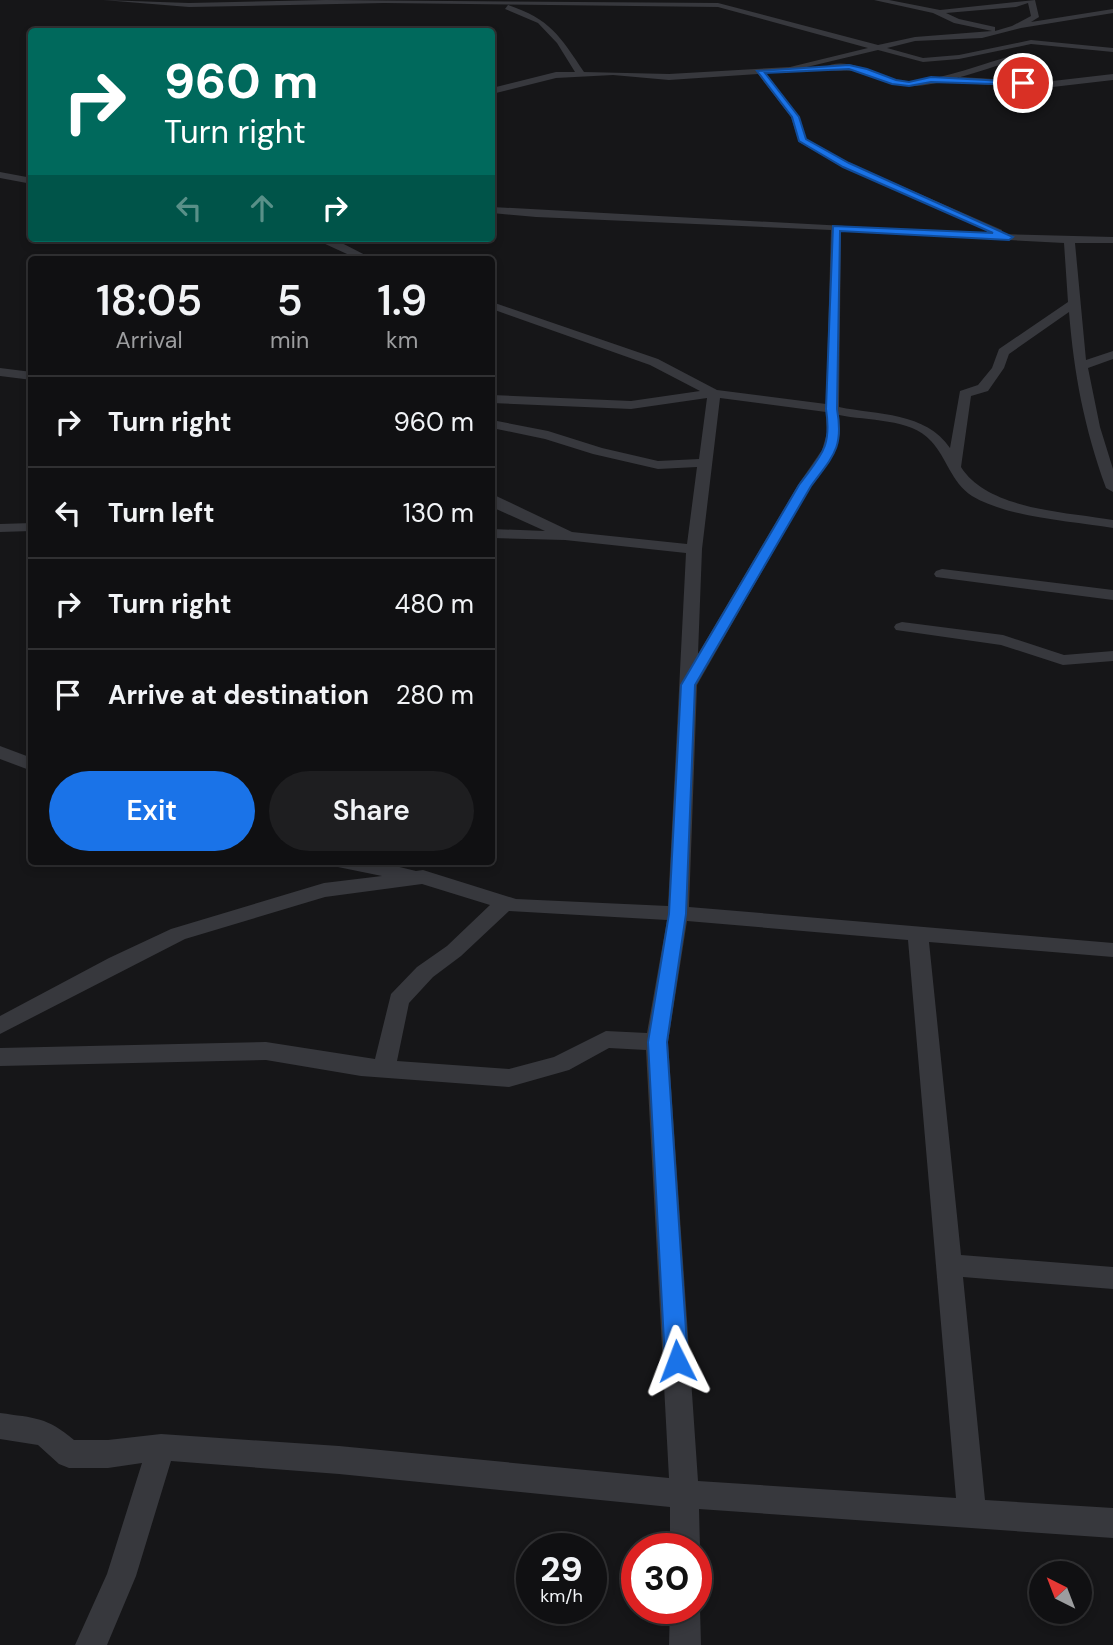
<!DOCTYPE html>
<style>
:root{--surface:#101012;--page:#1e1e20;--text:#f1f3f6;--muted:#9c9d9f;--line:#303032;--accent:#1a73e8}
body{margin:0;font-family:"DM Sans",sans-serif;background:var(--page);color:var(--text);height:100vh;display:flex;flex-direction:column;font-size:26px;white-space:nowrap}
*{box-sizing:border-box;margin:0}
p{font-size:23px;color:var(--muted)}
.icon{flex:none;width:38px;height:38px;fill:none;stroke:currentColor;stroke-width:2;stroke-linecap:round;stroke-linejoin:round}
.map{position:relative;flex:1;overflow:hidden}
.panel{position:absolute;left:28px;top:256px;width:467px;height:609px;display:flex;flex-direction:column;background:var(--surface);border-radius:7px;box-shadow:0 4px 10px #0003,0 0 0 2px var(--line)}
.panel>*{flex:none}
.hud{position:absolute;left:28px;top:28px;width:467px;height:214px;border-radius:7px;box-shadow:0 4px 10px #0003,0 0 0 2px var(--line);background:#00695c;color:#fff;overflow:hidden}
.needle{width:46px;rotate:318deg}
.tools{position:absolute;left:1029px;top:1561px;display:grid;gap:14px}
.tools a{display:grid;place-items:center;width:63px;height:63px;border-radius:50%;background:var(--surface);box-shadow:0 4px 10px #0003,0 0 0 2px var(--line);font-size:35px}
.speed{position:absolute;left:516px;top:1533px;display:flex;gap:14px;font-size:35px;font-weight:700;text-align:center}
.speed>*{display:grid;place-content:center;width:91px;height:91px;border-radius:50%;background:var(--surface);box-shadow:0 4px 10px #0003,0 0 0 2px var(--line);line-height:1}
.speed small{font-size:18px;font-weight:400}
.speed .limit{border:10px solid #d22;background:#fff;color:#111}
.pin{position:absolute;display:grid;place-items:center;width:60px;height:60px;color:#fff;margin:-30px;border:4px solid #fff;border-radius:50%;box-shadow:0 2px 7px #0007}
.me{position:absolute;width:77px;margin:-38px;rotate:357deg;stroke-linejoin:round;filter:drop-shadow(0 0 5px #0008)}
.turn{display:flex;align-items:center;gap:24px;height:147px;padding:0 21px;font-size:32px}
.turn .icon{width:91px;height:91px;stroke-width:2.5}
.turn b{display:block;font-size:49px;line-height:60px}
.lanes{display:flex;align-items:center;height:66px;padding:0 21px;background:#0003;justify-content:center;gap:35px;direction:ltr}
.lanes .off{opacity:.35}
.eta{display:flex;justify-content:space-evenly;align-items:center;height:119px;text-align:center}
.eta b{font-size:42px;font-weight:600;line-height:49px}
.action{display:flex;gap:14px;margin-top:auto;padding:14px 21px}
.action a{flex:1;height:80px;border-radius:42px;background:var(--accent);color:#fff;font-size:28px;font-weight:600;line-height:80px;text-align:center}
.action a+a{background:var(--page);color:var(--text)}
ul{padding:0;list-style:none}
li{display:flex;align-items:center;gap:21px;height:91px;padding:0 21px;border-top:2px solid var(--line)}
li div{flex:1}
li b{display:block;font-size:26px}
li em{font-style:normal}
.map>svg:first-child{display:block}
.lines{fill:none;stroke-linecap:round;stroke-linejoin:round}
.street{fill:#37383d;fill-rule:evenodd}
.route{fill:#1a73e8;stroke:#114b97;stroke-width:2}
</style>
<div class="map">
<svg width="1113" height="1645" viewBox="0 0 1113 1645">
<rect width="100%" height="100%" fill="#161618"/>
<g class="lines">
<path class="street" d="M103 0 189 3 326 0 718 3 878 45 915 37 992 31 954 23 933 13 874 0H889L940 10 1035 0 1039 17 1031 22 1113 9V13L1021 28 982 38 915 41 887 48 923 58 959 55 1031 40 1113 48V52L1031 44 959 59 923 62 878 50 790 71 766 73 799 117 806 139 849 163 1002 230 1001 234 1113 237V243H1075L1086 360 1113 351V359L1088 368 1100 427 1113 469V492L1106 488C1084 427 1074 374 1069 312L1009 354 1004 368 988 391 971 396 961 467C988 510 1067 512 1113 520V528C1071 521 1009 518 972 496 951 482 947 458 931 441 911 418 867 421 839 415L840 433 836 450 811 486 697 685 689 907 1113 943V957L929 942 961 1255 1113 1267V1289L963 1277 985 1500 1113 1508V1538L699 1509 700 1549 696 1557V1549H670V1507L339 1474 171 1461 136 1576 107 1645H75L107 1574 142 1463 108 1468H69L59 1464 38 1445 0 1439V1413C35 1418 47 1417 74 1440H108L161 1434 339 1446 669 1478 646 1050 609 1048 569 1070 509 1087 361 1076 266 1060 0 1066V1048L266 1042 375 1059 391 994 417 967 447 946 490 905 422 884 325 897 185 939 0 1034V1016L109 958 171 929 324 883 382 876 333 866 330 861H375L416 871 423 870 516 899 668 906 686 553 565 540 492 538V529L545 531 494 508 492 494 572 532 687 544 697 467 658 469 593 454 545 439 492 428V420L548 431 602 448 658 461 699 459 707 398 631 409 492 403V395L631 401 700 391 650 365 492 309V302L658 359 717 390 826 404 831 230 536 217 492 213V207L994 234 843 167 799 142 791 117 758 74 669 80 613 75 556 78 492 94V88L556 72H575L557 43 538 23 505 9 508 5C550 19 560 36 584 72L669 74 790 67 868 48 718 7 384 3 189 7ZM1028 3 1031 16 1012 26 995 31V27L959 19 946 13 1016 7ZM841 231 1064 243 1068 302 999 349 992 368 978 385 960 391 950 448C926 412 877 415 839 407ZM720 398 826 412 827 433 822 450 798 485 698 654 702 549ZM509 911 667 920 647 1033 606 1031 554 1057 509 1069 397 1061 409 1003 433 977 461 956ZM687 921 908 940 956 1498 698 1481 668 1042Z
M1018 54 1021 58C992 67 935 88 906 86 887 85 872 74 854 71 844 69 832 73 823 68 849 53 880 80 907 81 939 82 986 62 1018 54Z
M1113 74V80L1044 88 960 83 956 80 960 77 1044 82Z
M0 172 32 178V184L0 178Z
M322 238H332L373 259H358L323 243Z
M0 368 32 372V380L0 376Z
M32 523V531L0 532V524Z
M942 569 1113 590V600L936 577 934 574 936 571Z
M902 622 1003 635 1064 655 1113 651V661L1063 665 1001 645 896 630 894 627 896 624Z
M0 746 32 758V771L0 759Z
M696 1599 700 1608 701 1645H669L670 1608H696Z"/>
</g>
<path class="route" d="M849 65 867 69 896 80 909 82 931 77 1025 82 1023 85 931 82 909 86 892 84 849 69 765 73 799 117 806 139 849 163 1013 237 1009 240 840 231 837 409C844 448 833 456 811 486L695 685 686 914 667 1042 688 1361 684 1368 677 1371 669 1368 665 1361 648 1042 669 914 681 685 799 485C821 455 832 448 826 409L833 226 993 233 843 167 799 141 792 117 757 71Z"/>
</svg>
<div class="tools">
<a><svg class="needle" viewBox="-14 -14 28 28"><path d="M0-13l5 13h-10z" fill="#e53935"/><path d="M0 13l5-13h-10z" fill="#9c9d9f"/></svg></a>
</div>
<div class="speed"><div>29<small>km/h</small></div><div class="limit">30</div></div>
<div class="pin" style="left:1023px;top:83px;background:#d93025"><svg class="icon" aria-label="arrive" viewBox="0 0 24 24"><path d="M6 21V4h12l-3 4 3 4H6"/></svg></div>
<svg class="me" style="left:677px;top:1361px" viewBox="-20 -20 40 40"><path d="M0-17L14 15 0 8-14 15z" fill="#1a73e8" stroke="#fff" stroke-width="4"/></svg>
<div class="hud">
<div class="turn"><svg class="icon" aria-label="right" viewBox="0 0 24 24"><path d="M7 20v-9h11M14 6l5 5-5 5"/></svg><div><b>960 m</b>Turn right</div></div>
<div class="lanes"><svg class="icon off" aria-label="left" viewBox="0 0 24 24"><path d="M17 20v-9H6M10 6l-5 5 5 5"/></svg><svg class="icon off" aria-label="ahead" viewBox="0 0 24 24"><path d="M12 20V5M6 11l6-6 6 6"/></svg><svg class="icon" aria-label="right" viewBox="0 0 24 24"><path d="M7 20v-9h11M14 6l5 5-5 5"/></svg></div>
</div>
<section class="panel">
<div class="eta">
<div><b>18:05</b><p>Arrival</p></div>
<div><b>5</b><p>min</p></div>
<div><b>1.9</b><p>km</p></div>
</div>
<ul>
<li><svg class="icon" aria-label="right" viewBox="0 0 24 24"><path d="M7 20v-9h11M14 6l5 5-5 5"/></svg><div><b>Turn right</b></div><em>960 m</em></li>
<li><svg class="icon" aria-label="left" viewBox="0 0 24 24"><path d="M17 20v-9H6M10 6l-5 5 5 5"/></svg><div><b>Turn left</b></div><em>130 m</em></li>
<li><svg class="icon" aria-label="right" viewBox="0 0 24 24"><path d="M7 20v-9h11M14 6l5 5-5 5"/></svg><div><b>Turn right</b></div><em>480 m</em></li>
<li><svg class="icon" aria-label="arrive" viewBox="0 0 24 24"><path d="M6 21V4h12l-3 4 3 4H6"/></svg><div><b>Arrive at destination</b></div><em>280 m</em></li>
</ul>
<div class="action"><a>Exit</a><a>Share</a></div>
</section>
</div>
